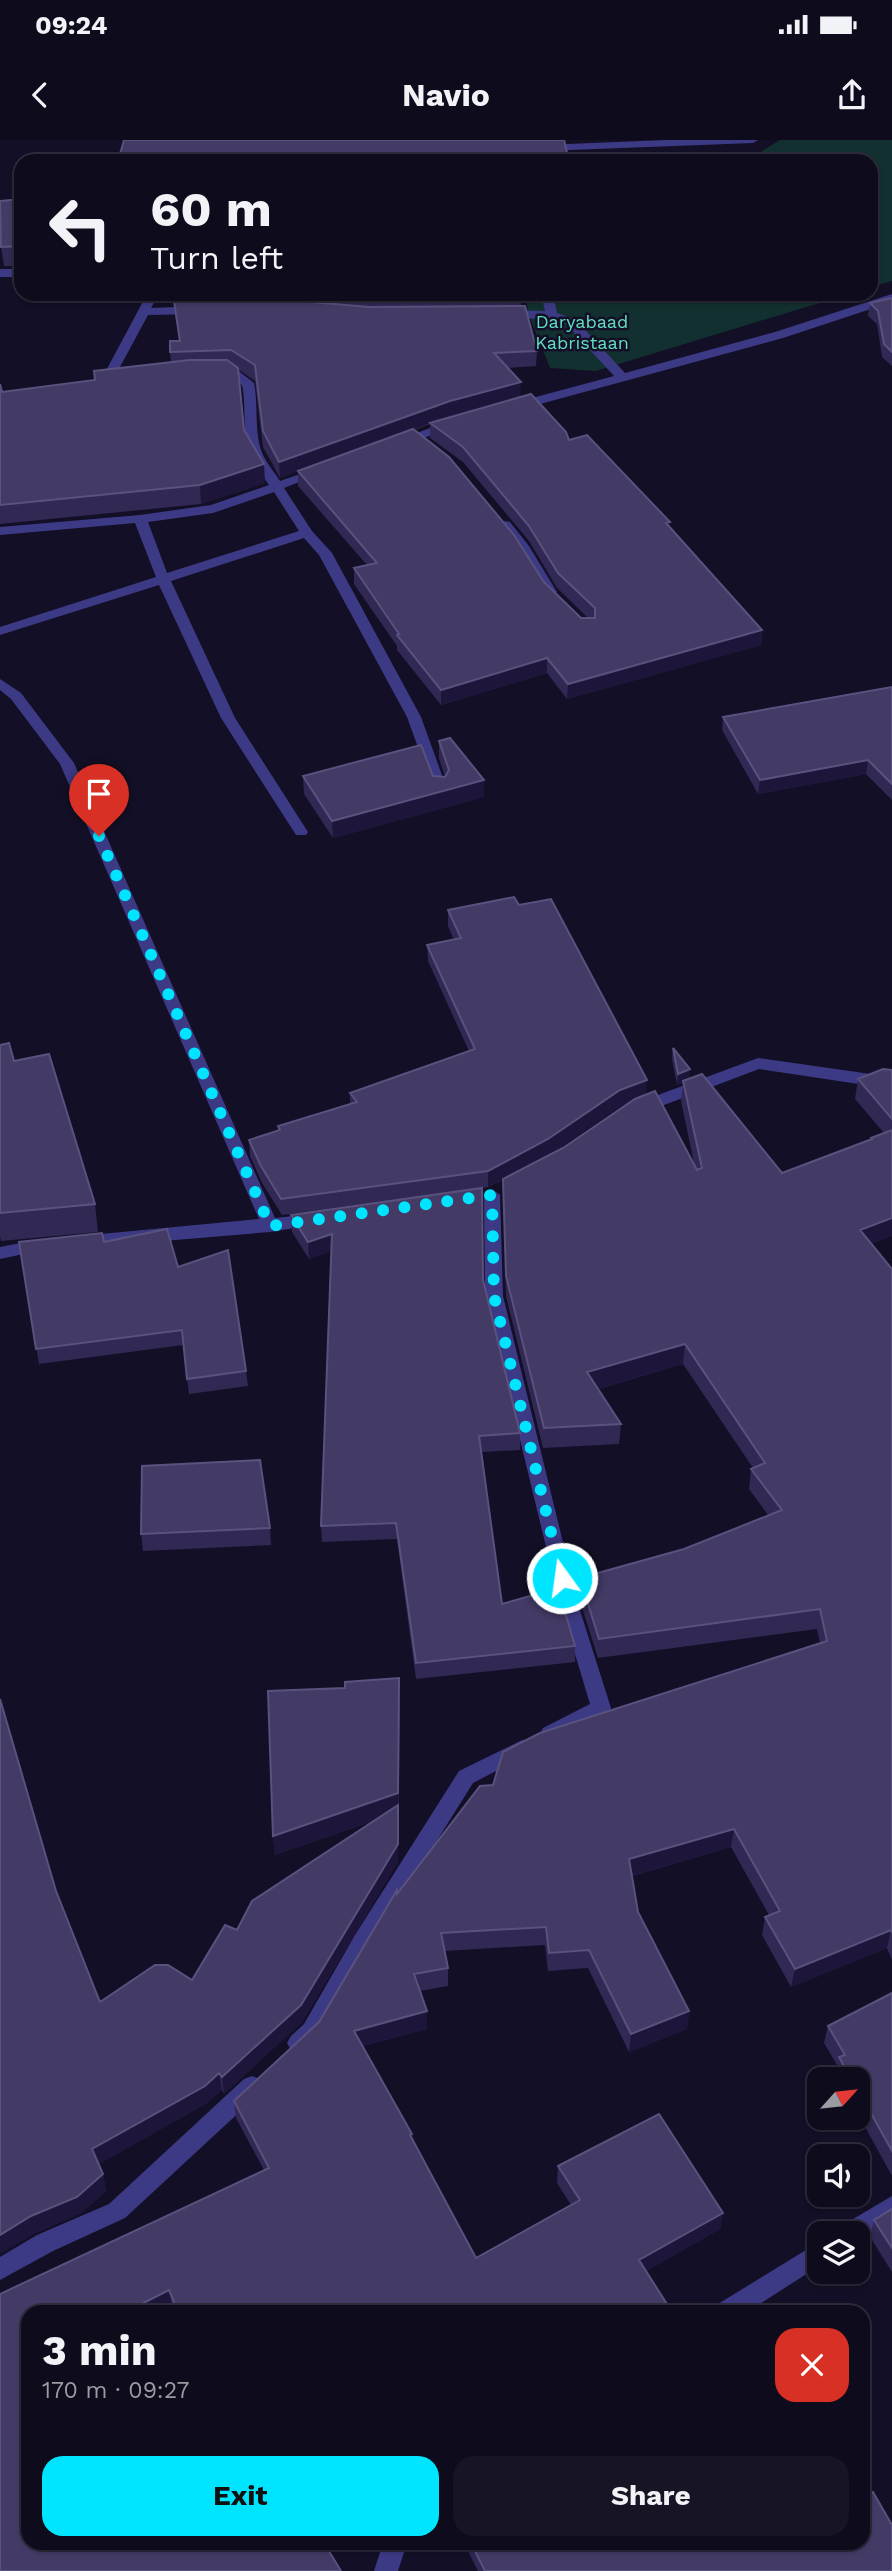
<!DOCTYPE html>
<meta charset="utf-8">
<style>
:root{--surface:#0e0b1c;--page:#171425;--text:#f1f3f6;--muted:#9b9ba3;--line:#2e2b3b;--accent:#00e5ff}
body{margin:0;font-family:"Work Sans",sans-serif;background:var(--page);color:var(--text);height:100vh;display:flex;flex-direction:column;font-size:26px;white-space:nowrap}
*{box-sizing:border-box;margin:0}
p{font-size:23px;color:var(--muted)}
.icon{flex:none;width:38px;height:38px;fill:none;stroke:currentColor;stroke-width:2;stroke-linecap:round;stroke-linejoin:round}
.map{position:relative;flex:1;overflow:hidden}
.drawer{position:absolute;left:21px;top:2165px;width:849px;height:245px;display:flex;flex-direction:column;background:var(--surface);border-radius:21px;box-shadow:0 2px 5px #0004,0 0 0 2px var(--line)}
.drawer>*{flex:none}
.top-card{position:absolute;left:14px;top:14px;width:864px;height:147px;border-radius:21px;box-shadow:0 2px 5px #0004,0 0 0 2px var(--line);background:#0e0b1c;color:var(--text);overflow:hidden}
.needle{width:46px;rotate:63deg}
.fabs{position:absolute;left:807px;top:1927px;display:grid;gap:14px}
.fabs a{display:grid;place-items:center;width:63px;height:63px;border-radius:14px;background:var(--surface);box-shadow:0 2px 5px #0004,0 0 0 2px var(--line);font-size:35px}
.pin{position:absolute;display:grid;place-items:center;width:60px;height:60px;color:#fff;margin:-72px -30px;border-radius:50% 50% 50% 0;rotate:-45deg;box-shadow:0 0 7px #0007}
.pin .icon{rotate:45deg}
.me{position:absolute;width:77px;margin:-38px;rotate:346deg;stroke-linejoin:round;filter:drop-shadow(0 0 5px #0008)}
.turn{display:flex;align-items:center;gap:24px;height:147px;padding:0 21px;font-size:32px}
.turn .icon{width:91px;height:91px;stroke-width:2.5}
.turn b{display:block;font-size:49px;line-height:60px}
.round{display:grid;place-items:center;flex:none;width:74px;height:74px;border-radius:21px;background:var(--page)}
.overview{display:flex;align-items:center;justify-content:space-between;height:119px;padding:0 21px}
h1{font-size:42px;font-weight:700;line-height:52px}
.button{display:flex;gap:14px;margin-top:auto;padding:14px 21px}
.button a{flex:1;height:80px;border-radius:21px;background:var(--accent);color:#111;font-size:28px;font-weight:700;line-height:80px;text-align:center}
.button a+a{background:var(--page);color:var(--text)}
.status{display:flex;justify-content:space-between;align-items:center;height:49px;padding:0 35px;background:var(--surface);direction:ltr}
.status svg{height:19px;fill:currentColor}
header{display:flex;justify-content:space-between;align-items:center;height:91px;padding:0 21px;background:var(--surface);font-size:32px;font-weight:700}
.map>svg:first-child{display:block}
.green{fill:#12302f}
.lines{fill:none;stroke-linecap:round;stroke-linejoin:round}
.minor{fill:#3d3a85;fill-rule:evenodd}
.wall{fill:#312854;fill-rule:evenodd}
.shaded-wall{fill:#1d163a}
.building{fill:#433a66;stroke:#5a527e;stroke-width:2}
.route{stroke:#00e5ff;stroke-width:12;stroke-dasharray:0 21.6}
.labels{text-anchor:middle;stroke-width:5;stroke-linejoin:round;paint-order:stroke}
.far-park-label{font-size:18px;fill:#5fe0c0;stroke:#130f26}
</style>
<div class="status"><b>09:24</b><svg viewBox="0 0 49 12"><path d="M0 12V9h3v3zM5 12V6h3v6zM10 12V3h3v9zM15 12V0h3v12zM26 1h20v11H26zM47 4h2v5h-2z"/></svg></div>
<header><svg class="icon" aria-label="back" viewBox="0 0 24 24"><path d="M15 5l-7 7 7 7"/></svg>Navio<svg class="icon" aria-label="share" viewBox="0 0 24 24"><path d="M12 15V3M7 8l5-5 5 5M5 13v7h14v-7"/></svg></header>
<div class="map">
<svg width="892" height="2431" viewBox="0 0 892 2431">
<rect width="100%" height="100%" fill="#130f26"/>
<path class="green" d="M780 0H892V141L872 147V21H746Z
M526 154H849L596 231 550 228 528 173Z"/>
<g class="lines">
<path class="minor" d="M666 0H758L753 3 543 11 537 8 543 5Z
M0 129H21V137H0Z
M147 154H159L151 168 199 166 205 170 199 174 148 175 113 240 103 243 101 240Z
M541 154H553L557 173 575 179 625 233 775 192 892 154V162L783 198 518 270H510V264L614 236 567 185 551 179 503 178 497 174 503 170 545 171Z
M217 228 236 229 254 243C259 267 253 295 264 317 268 325 275 333 280 341L318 328 324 332 284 348 312 391 332 413 421 577 447 649 445 652H435L433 649 407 577 319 415 304 398 171 441 235 578 308 692 306 695H296L221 578 159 445 0 495V487L156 437 135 383 0 395V387L140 375 211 365 269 345C263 336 255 326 251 317 241 294 247 268 242 245L229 236 213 235 211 232ZM274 352 299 391 167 433 148 382 213 373Z
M453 279 459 283 457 286 404 305 400 306 394 302Z
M505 381 510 382 529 406 557 452 555 455 550 456 543 452 516 408 498 385Z
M0 539 21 553 74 623 275 1078 313 1074 319 1076 321 1080 319 1084 270 1092 80 1108 74 1106 72 1102 80 1096 259 1079 60 624 11 559 0 550Z
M758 918 892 937V949L759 929 643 973H631L629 969 631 965Z
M492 1049 500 1055 503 1156 578 1464 611 1568 608 1574 550 1602 543 1600 540 1594 543 1588 590 1564 560 1464 485 1156 484 1055Z
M41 1099 47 1101 49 1105 47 1109 0 1119V1107Z
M522 1600 529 1602 532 1608 529 1614 473 1643 369 1809 318 1898 305 1910 298 1913 291 1910 287 1903 291 1896 304 1884 355 1795 459 1631Z
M252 1936 260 1939 263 1946 260 1953 125 2078 53 2111 0 2140V2117L37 2095 109 2064 244 1939Z
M892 2056V2079L858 2101V2093H840L843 2085Z
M819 2102V2126L747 2172H715L718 2164Z
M383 2403H407L398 2431H374Z"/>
</g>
<path class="wall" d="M21 59V126H4L1 107Z
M172 154H522L521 166 537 211 536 226 508 228 520 257 670 388 762 490 761 505 567 559 547 533 441 565 397 510V506L354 444V428L367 425 298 346V331L280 338 263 307 255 241 239 230 244 290 265 343 201 364 0 384V244L2 252 95 240 171 222 170 212 179 201ZM479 269 439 281 450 276ZM430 284V298L463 322 529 401 557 448 588 478H581L544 442 414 290Z
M892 158V226L882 217 877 184 868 176 870 163Z
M892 547V660L866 634 758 654 722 590 723 577Z
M439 601 484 657 333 698 304 654 303 636 445 637 439 618Z
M519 765 695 1028 681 961 683 943 677 945 672 919 673 908 689 938 782 1033 870 1000 871 998 884 993 855 959 858 939 892 930V1096L871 1104 892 1129V1820L887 1808 791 1847 762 1795 765 1777 769 1775 731 1707 632 1736 638 1772 689 1871 687 1889 629 1912 588 1828 548 1831 545 1805 445 1811 448 1828V1846L420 1851 427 1871V1889L363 1906 412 1994 413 1999 476 2118 571 2065 557 2043 558 2026 723 2073 720 2089 646 2131 672 2172H174L172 2166 28 2172V2403L0 2431V2154L264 2030 236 1978 234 1961 319 1882 397 1754 493 1645 820 1503 817 1489 598 1518 579 1458 580 1438 684 1409 768 1375 749 1349 751 1329 753 1328 683 1224 598 1249 621 1284 619 1304 543 1308 506 1156 503 1040 488 1047 482 1048 483 1140 520 1293V1310L482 1312 502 1464 575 1506V1522L416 1539 397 1399 322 1402 321 1386 331 1111 309 1119 292 1092 291 1075 474 1049 282 1075 262 1043 250 1016 249 1000 278 990V986L350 964V953L469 911 428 821 427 805 454 800 448 786V770ZM629 963 563 1008 548 1016 619 967Z
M0 905 14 921 95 1064 98 1092 1 1101 0 1097Z
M19 1102H104L178 1127 246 1231 248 1246 189 1254 183 1205 39 1224Z
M270 1388 271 1405 143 1411 141 1394Z
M400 1558 398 1722 302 1882 224 1954 222 1950 207 1963 99 2024 103 2034 106 2051 81 2073 36 2093 56 1751 100 1862 192 1840 237 1790 376 1680 275 1715 273 1696Z
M892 1853V2036L858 1974V1939H838L835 1934 837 1925 824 1903 828 1886Z
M892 2069V2132L870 2097 874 2080Z
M464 2403H863L892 2431H478Z"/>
<path class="shaded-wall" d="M521 242 520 258 450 276 280 338 279 322 450 261Z
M264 324 265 343 201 364 200 345Z
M762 490 761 505 567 559 568 544Z
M547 518V533L441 565V550Z
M868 620 866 634 758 654 760 640Z
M484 640V657L333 698 332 681Z
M690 929 689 941 677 945 678 934Z
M647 940 646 957 619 967 548 1016 488 1047V1031L620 950Z
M892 1078V1096L856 1110 860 1090Z
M332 1094 333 1111 309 1119 308 1102Z
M685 1204 683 1224 586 1252 587 1232Z
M399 1538 398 1722 302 1882 224 1954 222 1937 398 1672 275 1715 273 1696Z
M734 1689 731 1707 627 1737 629 1719Z
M891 1790 887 1808 791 1847 795 1829Z
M427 1871V1889L355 1908 354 1891Z
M689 1871 687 1889 629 1912 631 1894Z
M219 1933 222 1950 207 1963 96 2026 92 2009Z
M103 2034 106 2051 81 2073 36 2093 0 2114V2095Z
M723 2073 720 2089 637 2136 639 2120Z
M169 2150 172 2166 161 2172H126Z"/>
<path class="building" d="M124 0H564L569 21H118Z
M21 59V106L1 107 0 61Z
M892 158V212L884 204 878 171 870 163Z
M275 159 369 167 525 166 537 211 494 213 521 242 450 261 279 322 263 291 255 225 231 210 170 212V201H180L174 161Z
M190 220H227L238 228 244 290 264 324 200 345 0 365V244L2 252 95 240 94 231Z
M531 254 566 292 569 300 587 295 670 382 666 383 762 490 568 544 547 518 441 550 397 495 399 494 354 428 377 423 298 331 413 289 449 317 514 395 544 442 581 478H595V468L558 433 529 386 463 307 430 283Z
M892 547V644L868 620 760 640 723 577Z
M450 598 484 640 332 681 303 636 421 605 433 636 445 637 449 630 439 601Z
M514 757 519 765 551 759 647 940 620 950 548 999 488 1031 281 1059 261 1026 249 1000 280 990 278 986 357 962 350 953 475 909 427 805 461 798 448 770Z
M9 903 14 921 49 914 95 1064 0 1073V905Z
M673 908 690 929 678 934Z
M883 929 892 930V979L858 939Z
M702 934 782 1033 872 999 871 998 892 990V1078L860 1090 892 1129V1793L891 1790 795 1829 765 1777 780 1771 734 1689 629 1719 638 1772 689 1871 631 1894 589 1810 549 1813 546 1787 441 1793 448 1828 414 1834 427 1871 354 1891 412 1994 410 1995 476 2118 580 2060 558 2026 659 1974 723 2073 639 2120 672 2172H178L169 2150 126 2172H28V2403H324L341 2431H0V2154L269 2028 234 1961 319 1882 397 1750V1754L480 1646 493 1645 503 1612 540 1593 827 1501 820 1469 599 1499 580 1438 684 1409 782 1370 751 1329 765 1323 685 1204 587 1232 621 1284 544 1288 506 1136 503 1039 563 1008 635 959 655 951 697 1030 702 1028 683 941Z
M482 1048 483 1140 520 1293 479 1296 502 1464 558 1448 575 1506 416 1523 396 1383 321 1386 332 1094 308 1102 291 1075Z
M167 1089 178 1127 228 1110 246 1231 187 1239 182 1190 36 1209 19 1102 102 1093 104 1102Z
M260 1320 270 1388 141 1394 142 1326Z
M399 1538 398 1653 273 1696 268 1551 345 1548V1542Z
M0 1559 56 1751 100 1862 155 1825H168L192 1840 225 1785 237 1790 252 1761 398 1665V1704L301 1865 222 1937 219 1933 205 1946 92 2009 103 2034 77 2057 31 2076 0 2095Z
M892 1853V2011L858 1950V1939H851L839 1917 845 1915 828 1886Z
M892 2069V2108L874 2080Z
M873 2352 892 2385V2431H485L471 2403H863V2358Z"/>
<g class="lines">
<path class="route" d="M99 696 270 1086 492 1055 494 1156 562 1438"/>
</g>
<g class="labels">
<g class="far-park-label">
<text x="582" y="188">Daryabaad<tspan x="582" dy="21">Kabristaan</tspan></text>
</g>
</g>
</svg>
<div class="fabs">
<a><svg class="needle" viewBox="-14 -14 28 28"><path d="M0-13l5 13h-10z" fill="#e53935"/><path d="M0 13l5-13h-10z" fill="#9b9ba3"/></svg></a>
<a><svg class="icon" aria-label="sound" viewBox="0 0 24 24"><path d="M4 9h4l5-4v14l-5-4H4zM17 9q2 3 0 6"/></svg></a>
<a><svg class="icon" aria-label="layers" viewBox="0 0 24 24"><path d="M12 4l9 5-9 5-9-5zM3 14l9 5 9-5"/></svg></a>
</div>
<div class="pin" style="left:99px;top:696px;background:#d93025"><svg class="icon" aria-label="arrive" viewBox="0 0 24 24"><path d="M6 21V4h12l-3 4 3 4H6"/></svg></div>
<svg class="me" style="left:562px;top:1438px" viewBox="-20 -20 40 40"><circle r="17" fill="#00e5ff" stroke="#fff" stroke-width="3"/><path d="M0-11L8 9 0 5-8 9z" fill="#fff"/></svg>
<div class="top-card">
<div class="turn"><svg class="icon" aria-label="left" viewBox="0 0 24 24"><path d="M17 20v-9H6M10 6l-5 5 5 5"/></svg><div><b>60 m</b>Turn left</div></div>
</div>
<section class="drawer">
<div class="overview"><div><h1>3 min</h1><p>170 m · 09:27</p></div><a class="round" style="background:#d93025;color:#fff"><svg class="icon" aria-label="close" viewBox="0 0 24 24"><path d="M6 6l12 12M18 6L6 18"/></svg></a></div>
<div class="button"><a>Exit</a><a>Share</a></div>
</section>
</div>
